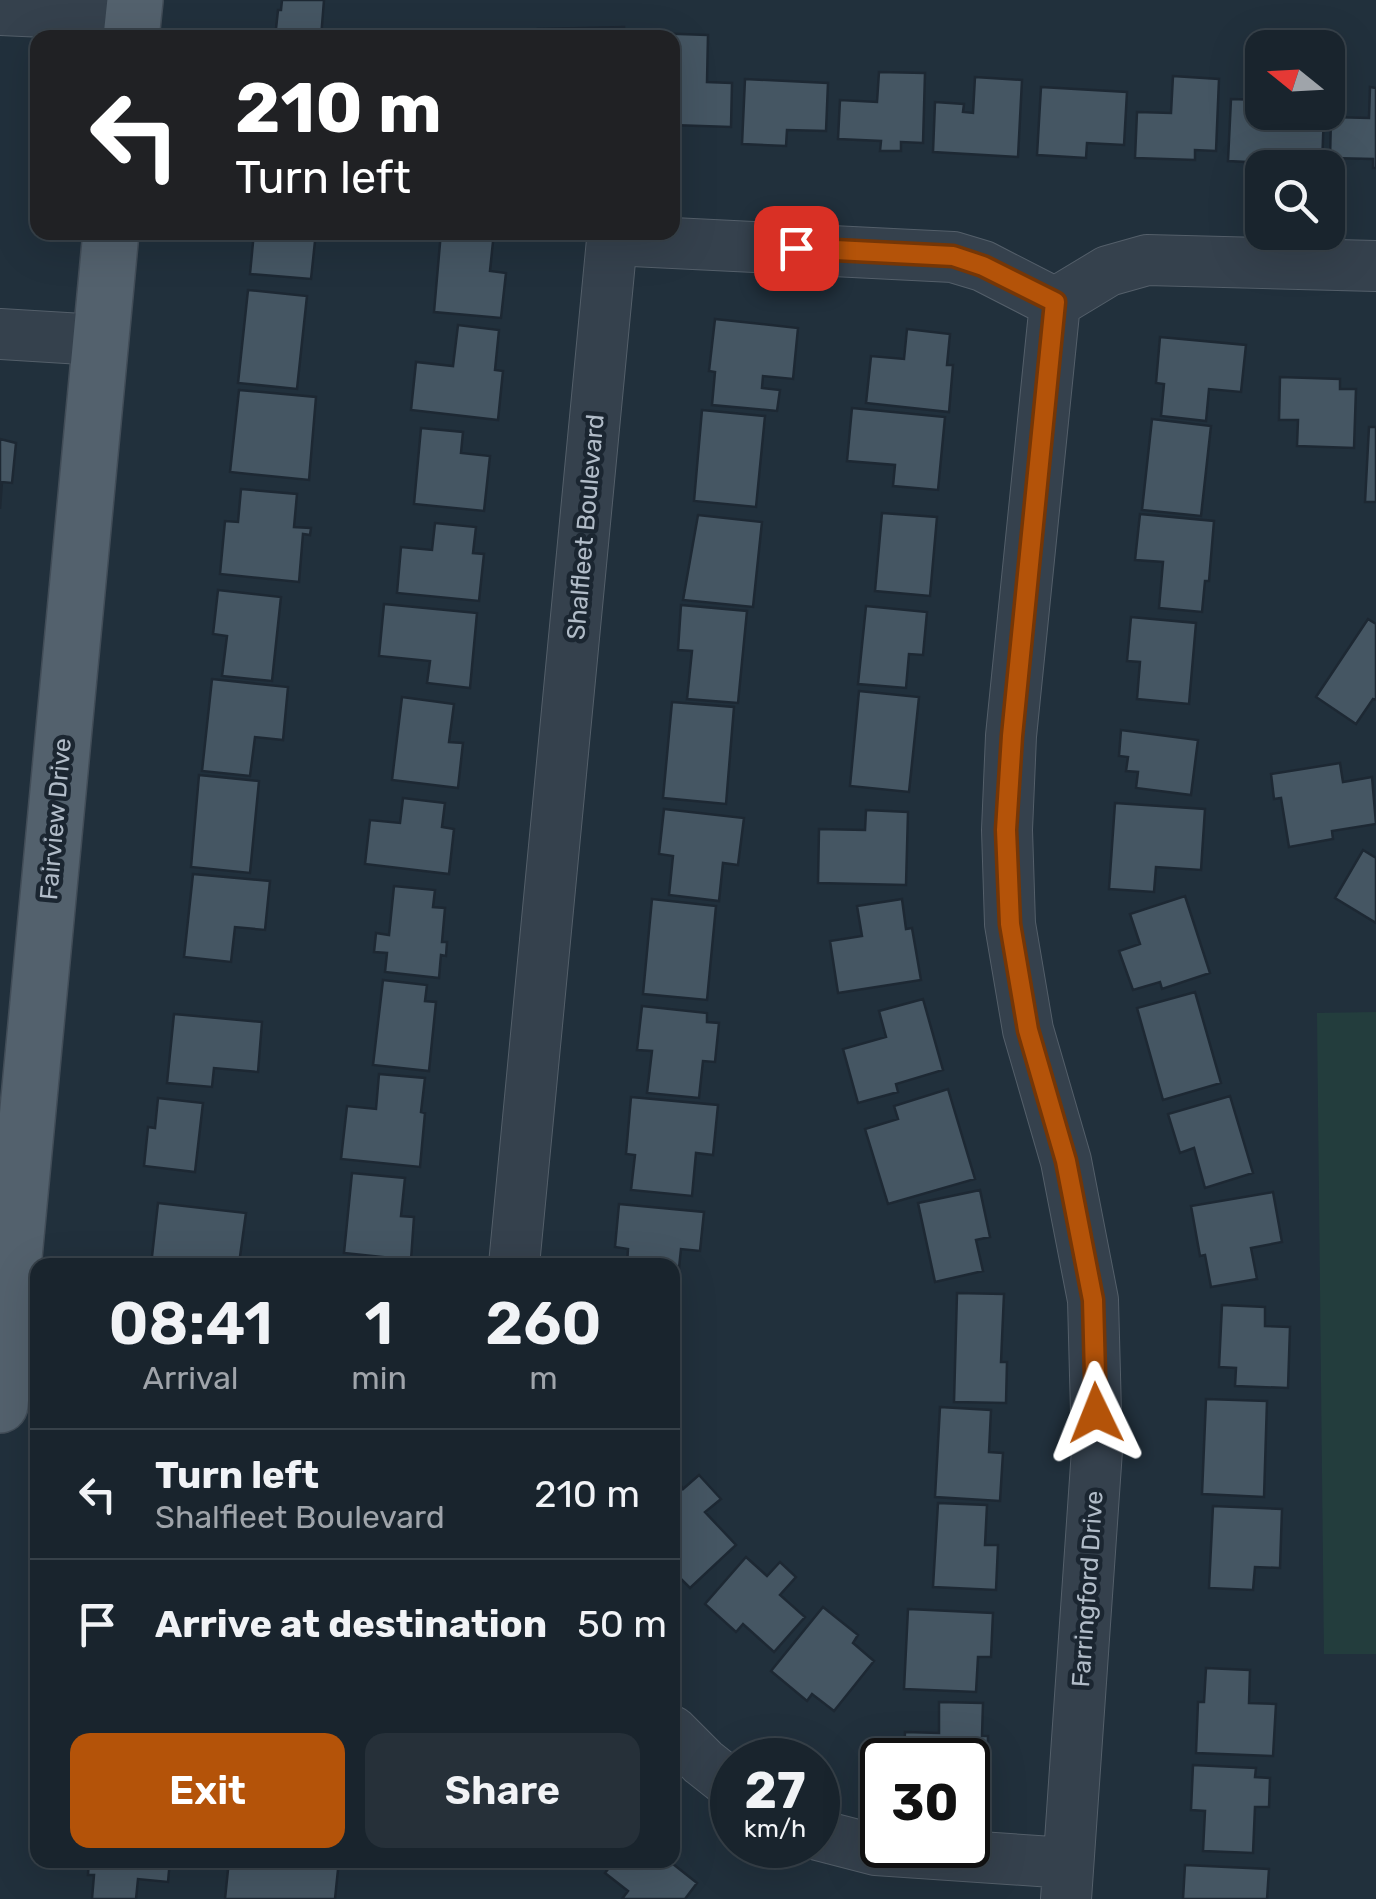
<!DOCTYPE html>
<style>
:root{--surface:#19242d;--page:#263039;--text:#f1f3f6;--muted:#9fa4aa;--line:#374149;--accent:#b45309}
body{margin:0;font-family:Rubik,sans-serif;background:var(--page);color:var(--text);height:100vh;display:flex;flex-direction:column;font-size:38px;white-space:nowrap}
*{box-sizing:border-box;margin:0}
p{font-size:32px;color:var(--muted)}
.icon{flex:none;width:55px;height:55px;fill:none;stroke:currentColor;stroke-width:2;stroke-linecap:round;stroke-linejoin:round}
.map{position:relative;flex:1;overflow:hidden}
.sheet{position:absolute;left:30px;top:1258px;width:650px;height:610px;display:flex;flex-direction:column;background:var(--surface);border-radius:20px;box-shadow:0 10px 40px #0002,0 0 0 2px var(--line)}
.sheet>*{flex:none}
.top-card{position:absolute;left:30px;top:30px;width:650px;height:210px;border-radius:20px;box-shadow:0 10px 40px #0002,0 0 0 2px var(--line);background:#202124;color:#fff;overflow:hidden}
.needle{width:65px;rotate:288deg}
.controls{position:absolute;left:1245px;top:30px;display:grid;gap:20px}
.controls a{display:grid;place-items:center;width:100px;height:100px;border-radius:20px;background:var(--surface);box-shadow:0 10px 40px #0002,0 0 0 2px var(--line);font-size:50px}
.speed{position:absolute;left:710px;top:1738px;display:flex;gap:20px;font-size:50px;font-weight:700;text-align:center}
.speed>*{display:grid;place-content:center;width:130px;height:130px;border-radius:50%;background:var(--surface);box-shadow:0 10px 40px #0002,0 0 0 2px var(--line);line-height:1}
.speed small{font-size:25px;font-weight:400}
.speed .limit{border:5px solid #111;border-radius:15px;background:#fff;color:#111}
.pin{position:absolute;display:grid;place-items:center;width:85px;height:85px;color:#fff;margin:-42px;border-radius:20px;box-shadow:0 5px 15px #0006}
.me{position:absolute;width:110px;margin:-55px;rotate:358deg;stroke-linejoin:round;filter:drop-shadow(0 0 8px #0008)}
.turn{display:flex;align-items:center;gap:35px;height:210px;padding:0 40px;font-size:45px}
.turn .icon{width:130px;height:130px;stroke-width:2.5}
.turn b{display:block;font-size:70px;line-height:85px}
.eta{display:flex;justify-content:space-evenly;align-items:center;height:170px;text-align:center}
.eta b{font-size:60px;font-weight:600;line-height:70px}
.cta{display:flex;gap:20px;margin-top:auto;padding:20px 40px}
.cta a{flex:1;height:115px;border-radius:20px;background:var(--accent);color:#fff;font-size:40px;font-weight:600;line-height:115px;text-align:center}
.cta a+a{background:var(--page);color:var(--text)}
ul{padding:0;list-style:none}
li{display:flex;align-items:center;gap:30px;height:130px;padding:0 40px;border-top:2px solid var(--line)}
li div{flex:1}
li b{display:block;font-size:38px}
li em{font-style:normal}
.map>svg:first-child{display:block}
.green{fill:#233d3d}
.building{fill:#455663;stroke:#1d2833;stroke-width:2.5}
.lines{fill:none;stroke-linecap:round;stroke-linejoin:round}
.minor-casing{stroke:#545f6a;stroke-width:52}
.major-casing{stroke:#424d58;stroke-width:58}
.minor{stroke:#35414d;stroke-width:50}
.major{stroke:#53616d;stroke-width:55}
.route-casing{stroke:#753606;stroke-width:25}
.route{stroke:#b45309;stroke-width:18}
.labels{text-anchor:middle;stroke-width:9;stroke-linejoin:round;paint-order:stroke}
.street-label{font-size:25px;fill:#b1bcc8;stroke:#1b2631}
</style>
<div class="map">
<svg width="1376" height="1899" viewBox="0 0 1376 1899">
<rect width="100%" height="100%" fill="#21303c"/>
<path class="green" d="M1376 1012V1654H1324L1317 1013Z"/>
<path class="building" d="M282 0H324L321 38H275L278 10H281Z
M624 27 625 38H538V29Z
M650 33 708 35 707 82 732 83 731 127 672 125V38H650Z
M879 72 925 73 923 143 901 142V151H880L881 141 838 139 840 100 877 102Z
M1173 76 1219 79 1216 151 1195 150V160L1135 158 1137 112 1171 113Z
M975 77 1022 80 1018 157 933 152 935 102 964 104 963 112 973 113Z
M745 79 828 83 826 131 787 130 786 146 742 144Z
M1041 87 1127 92 1124 145 1087 143 1086 158 1037 155Z
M1370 87 1376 88V168H1373V159L1330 158 1331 117 1369 118Z
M1231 99 1262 100V112H1324L1322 166 1228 161Z
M254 232H316L311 279 250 274Z
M441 232H494L490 271 506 273 501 318 434 312Z
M248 290 307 296 297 389 238 383Z
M715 319 798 328 793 379 763 376 762 388 780 390 777 411 712 405 715 372 709 371Z
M458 325 499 330 495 370 503 371 498 420 411 410 416 362 453 366Z
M907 329 950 334 947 365H953L949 412 866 403 871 356 904 359Z
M1160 337 1246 345 1241 392 1209 389 1206 421 1161 416 1164 384 1156 383Z
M1280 377 1340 379V389H1356L1354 448 1297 446 1298 420H1279Z
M239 390 316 397 309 480 230 472Z
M852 408 945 417 938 490 893 486 895 465 847 461Z
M702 410 765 416 756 507 694 501Z
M1152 419 1211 426 1201 516 1142 510Z
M1369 427H1376V502H1365Z
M421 428 463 432 461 453 490 456 484 511 414 504Z
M0 439 16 443 12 483 2 482 0 509Z
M241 489 297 494 294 527 311 528 310 535 303 534 299 582 220 574 225 521 238 522Z
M882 513 937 517 930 596 875 591Z
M1140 514 1214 521 1209 581H1205L1202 612 1159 608 1163 562 1135 560Z
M698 515 762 522 753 607 683 600Z
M435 523 476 527 473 553 484 554 479 601 397 593 401 547 432 550Z
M218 590 281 597 272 681 222 676 227 636 213 634Z
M384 604 477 613 470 688 427 683 430 661 379 656Z
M681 605 747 611 738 703 687 699 692 651 678 650Z
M866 606 927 612 923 655 909 654 906 688 858 684Z
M1131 617 1196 623 1189 704 1137 699 1140 662 1127 661Z
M1368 619 1376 624V700L1373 699 1356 724 1316 697Z
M212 679 288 687 283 740 255 737 250 776 202 771Z
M859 691 919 697 909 792 850 786Z
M402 697 454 704 449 742 463 743 458 788 392 780Z
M672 702 734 707 726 804 663 798Z
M1121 730 1198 740 1191 795 1136 788 1138 772 1126 771 1128 757 1119 756Z
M1340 763 1343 782 1372 777 1376 824 1332 831 1333 839 1289 847 1281 798 1274 799 1271 774Z
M199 775 259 781 250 873 191 867Z
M403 798 445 803 442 827 454 829 449 874 365 864 370 820 400 823Z
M1115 803 1205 809 1201 870 1156 867 1154 892 1109 889Z
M664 809 744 818 738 865 723 863 719 901 669 895 673 856 659 854Z
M866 810 908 812 906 885 818 883 819 829 865 830Z
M1363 850 1376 858V923L1335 898Z
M193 874 270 881 265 930 235 927 231 962 184 957Z
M394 886 435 890 433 907 445 908 442 942H447L446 956 441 955 439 978 385 972 387 953 374 952 376 933 389 935Z
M1185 896 1210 973 1162 989 1160 982 1133 990 1119 951 1140 944 1130 914Z
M652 899 716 906 707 1000 643 994Z
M902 899 906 929 912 928 921 980 838 993 830 941 862 936 857 906Z
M383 980 427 985 425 1001 436 1002 429 1071 373 1065Z
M1195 992 1221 1083 1163 1100 1137 1008Z
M923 999 943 1070 896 1084 898 1092 858 1103 843 1049 886 1037 879 1011Z
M642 1006 707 1013V1022L719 1023 715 1062 703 1061 699 1098 647 1093 652 1051 637 1050Z
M174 1014 262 1022 258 1072 214 1068 212 1087 167 1083Z
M379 1074 425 1078 421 1112 425 1113 420 1167 341 1159 347 1106 376 1109Z
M948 1089 975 1179 888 1204 865 1129 898 1119 894 1106Z
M1230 1096 1253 1173 1205 1188 1194 1148 1180 1153 1168 1114Z
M631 1097 718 1105 713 1155 696 1153 692 1196 631 1190 635 1155 626 1154Z
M158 1098 203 1103 195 1172 144 1166 148 1127 155 1128Z
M352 1173 405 1178 401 1216 414 1217 411 1260 344 1253Z
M980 1190 990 1237 976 1240 983 1271 935 1282 918 1203Z
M1273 1192 1282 1242 1251 1248 1257 1279 1211 1287 1205 1255 1200 1256 1191 1206Z
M158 1203 246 1213 239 1264 199 1259 198 1265H151Z
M619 1204 704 1212 700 1251 681 1249 676 1297H672V1265H627L628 1249 615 1247Z
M957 1293 1004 1294 1001 1362H1007L1006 1403 954 1402Z
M1222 1305 1265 1307V1326L1290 1327 1288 1388 1235 1386 1236 1368 1219 1367Z
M1206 1399 1267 1401 1264 1497 1202 1494Z
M940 1407 991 1410 989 1452 1003 1453 1000 1501 935 1497Z
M699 1475 721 1499 705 1512 736 1545 690 1588 672 1570V1493L681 1486 683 1489Z
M938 1503 987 1505 985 1545H998L996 1590 933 1587Z
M1213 1506 1282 1509 1280 1568 1255 1567 1253 1590 1209 1588Z
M746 1557 767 1576 780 1562 796 1577 780 1595 805 1617 774 1652 743 1624 736 1632 705 1604Z
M823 1607 858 1635 853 1643 874 1661 834 1711 812 1694 807 1701 771 1671Z
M908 1609 993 1613 991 1657H978L976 1692 904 1689Z
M1206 1668 1250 1670 1249 1703 1276 1704 1273 1756 1196 1753 1198 1702H1204Z
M939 1702 983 1703 982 1736H988L987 1786 968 1785V1760H904L905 1732 939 1733Z
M1193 1765 1256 1768 1255 1777 1270 1778 1269 1807H1255L1253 1853 1203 1851 1205 1811 1191 1810Z
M89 1860H170L168 1882 138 1879 136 1899H92L94 1875H88Z
M229 1860H339L335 1899H225Z
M615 1860H668L697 1883 685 1899H622L628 1891 605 1873Z
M1185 1865 1269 1869 1267 1899H1183Z"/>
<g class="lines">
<defs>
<path id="minor" d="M0 10 133 16
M1055 303 1011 736 1007 830 1010 924 1028 1030 1066 1161 1093 1300 1097 1450 1066 1899
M1055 303 1108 271 1147 260 1376 266
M0 334 99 340
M514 1265 612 240 953 257 983 266 1055 303
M672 1731 703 1762 732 1785
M818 1835 876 1850 1067 1863"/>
<path id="major" d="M131 38 135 0
M0 1405 111 232"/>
</defs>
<use href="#minor" class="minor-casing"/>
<use href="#major" class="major-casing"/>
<use href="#minor" class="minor"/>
<use href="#major" class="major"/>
</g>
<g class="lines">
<defs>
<path id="route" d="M796 248 953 256 983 266 1055 302 1012 736 1006 830 1010 924 1028 1030 1066 1161 1093 1300 1096 1413"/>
</defs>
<use href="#route" class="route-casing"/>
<use href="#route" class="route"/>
</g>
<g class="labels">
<g class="street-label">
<text transform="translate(585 527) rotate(-85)" y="9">Shalfleet Boulevard</text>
<text transform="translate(55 819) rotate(-85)" y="9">Fairview Drive</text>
<text transform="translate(1087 1589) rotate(-86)" y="9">Farringford Drive</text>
</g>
</g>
</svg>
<div class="controls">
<a><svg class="needle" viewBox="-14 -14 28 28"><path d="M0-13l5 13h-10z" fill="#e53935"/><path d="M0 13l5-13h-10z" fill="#9fa4aa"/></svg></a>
<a><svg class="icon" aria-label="search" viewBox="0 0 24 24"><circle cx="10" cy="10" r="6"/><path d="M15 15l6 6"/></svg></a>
</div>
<div class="speed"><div>27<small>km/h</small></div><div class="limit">30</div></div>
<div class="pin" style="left:796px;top:248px;background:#d93025"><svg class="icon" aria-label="arrive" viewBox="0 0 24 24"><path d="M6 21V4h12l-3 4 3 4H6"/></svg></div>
<svg class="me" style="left:1096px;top:1413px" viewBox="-20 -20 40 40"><path d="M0-17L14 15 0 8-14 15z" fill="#b45309" stroke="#fff" stroke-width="4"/></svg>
<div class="top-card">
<div class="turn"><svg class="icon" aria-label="left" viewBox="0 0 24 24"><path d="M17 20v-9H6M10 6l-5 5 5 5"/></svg><div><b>210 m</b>Turn left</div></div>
</div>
<section class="sheet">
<div class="eta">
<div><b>08:41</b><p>Arrival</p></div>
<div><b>1</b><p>min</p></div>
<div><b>260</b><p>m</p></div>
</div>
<ul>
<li><svg class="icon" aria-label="left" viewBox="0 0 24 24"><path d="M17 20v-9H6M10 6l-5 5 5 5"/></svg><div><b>Turn left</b><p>Shalfleet Boulevard</p></div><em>210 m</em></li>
<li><svg class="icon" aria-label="arrive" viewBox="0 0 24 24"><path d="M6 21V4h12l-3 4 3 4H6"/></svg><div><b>Arrive at destination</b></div><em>50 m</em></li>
</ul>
<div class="cta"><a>Exit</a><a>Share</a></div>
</section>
</div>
